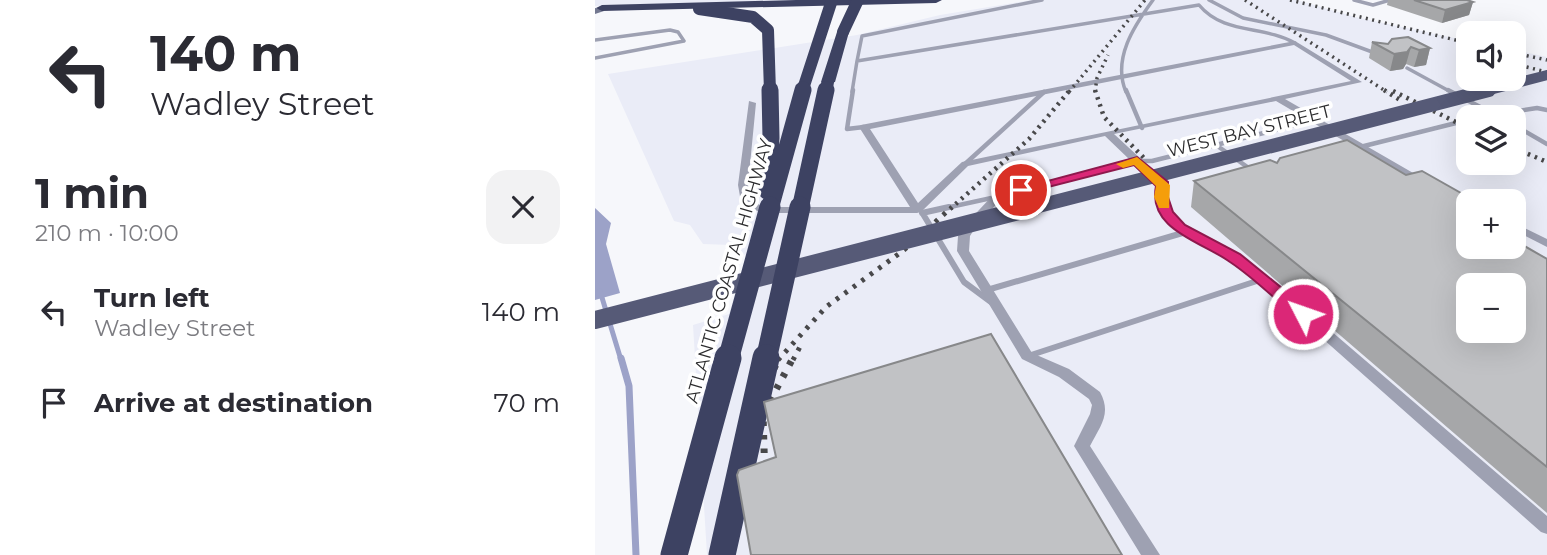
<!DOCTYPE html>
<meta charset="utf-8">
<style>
:root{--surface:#fff;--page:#f2f2f3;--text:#2b2b33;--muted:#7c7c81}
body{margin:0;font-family:Montserrat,sans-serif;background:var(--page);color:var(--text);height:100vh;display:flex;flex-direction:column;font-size:26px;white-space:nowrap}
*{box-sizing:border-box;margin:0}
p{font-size:23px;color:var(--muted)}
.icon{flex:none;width:38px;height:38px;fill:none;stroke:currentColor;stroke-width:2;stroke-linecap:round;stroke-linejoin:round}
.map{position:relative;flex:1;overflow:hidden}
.drawer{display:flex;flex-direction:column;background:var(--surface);width:595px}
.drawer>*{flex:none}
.guide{background:#fff;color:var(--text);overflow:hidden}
.fabs{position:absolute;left:861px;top:21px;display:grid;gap:14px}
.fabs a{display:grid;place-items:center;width:70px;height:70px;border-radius:14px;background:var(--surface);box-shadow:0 7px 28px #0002;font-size:35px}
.pin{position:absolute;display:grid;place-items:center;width:60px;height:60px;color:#fff;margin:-30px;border:4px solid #fff;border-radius:50%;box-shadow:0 2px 7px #0007}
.me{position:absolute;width:77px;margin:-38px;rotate:311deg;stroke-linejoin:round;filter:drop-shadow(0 0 5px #0008)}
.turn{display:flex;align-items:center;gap:24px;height:147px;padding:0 35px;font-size:32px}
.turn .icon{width:91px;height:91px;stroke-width:2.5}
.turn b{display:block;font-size:49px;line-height:60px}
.round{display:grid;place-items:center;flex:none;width:74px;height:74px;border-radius:21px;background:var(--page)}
.overview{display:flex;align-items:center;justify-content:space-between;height:119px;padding:0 35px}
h1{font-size:42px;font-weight:700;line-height:52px}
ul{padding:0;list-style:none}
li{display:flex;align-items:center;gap:21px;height:91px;padding:0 35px}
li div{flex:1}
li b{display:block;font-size:26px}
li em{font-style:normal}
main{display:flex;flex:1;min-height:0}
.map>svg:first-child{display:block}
.built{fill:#eaecf7;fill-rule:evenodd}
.water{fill:#9ca2c8}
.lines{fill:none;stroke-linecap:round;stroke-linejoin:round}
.stream-far1{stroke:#9ca2c8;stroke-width:5}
.stream{stroke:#9ca2c8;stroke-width:7}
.lane-far2{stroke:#9ea1b2;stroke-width:3.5}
.lane-far1{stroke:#9ea1b2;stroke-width:4.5}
.lane{stroke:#9ea1b2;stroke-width:6}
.street{fill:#9ea1b2;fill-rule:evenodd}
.secondary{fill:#737890;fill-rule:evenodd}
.highway{fill:#3d4262;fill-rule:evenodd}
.rail-far3{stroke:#48484a;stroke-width:3.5;stroke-dasharray:2 4.5;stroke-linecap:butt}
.rail-far2{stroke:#48484a;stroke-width:4.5;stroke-dasharray:2.5 5;stroke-linecap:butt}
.rail-far1{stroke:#48484a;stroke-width:5;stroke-dasharray:3.5 7;stroke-linecap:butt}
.rail{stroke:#48484a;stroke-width:7;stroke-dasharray:4.5 9;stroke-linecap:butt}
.primary-bridge-far2{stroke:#565a77;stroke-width:10}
.primary-bridge-far1{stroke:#565a77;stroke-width:14}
.primary-bridge{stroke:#565a77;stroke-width:18}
.highway-bridge-far3{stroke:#3d4262;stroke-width:12}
.highway-bridge-far2{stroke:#3d4262;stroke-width:17}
.highway-bridge-far1{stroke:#3d4262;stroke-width:21}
.highway-bridge{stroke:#3d4262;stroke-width:27}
.wall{fill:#a6a7a9}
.shaded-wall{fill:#87888a}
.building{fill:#c1c2c5;stroke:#87888a;stroke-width:2;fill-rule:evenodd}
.route{fill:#db2777;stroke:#8e194d;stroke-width:2}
.slow{fill:#f59e0b}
.labels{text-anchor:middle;stroke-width:7;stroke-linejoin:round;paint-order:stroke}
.street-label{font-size:18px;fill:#2c2c2e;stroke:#fff}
</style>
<main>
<section class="drawer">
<div class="guide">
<div class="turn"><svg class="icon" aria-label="left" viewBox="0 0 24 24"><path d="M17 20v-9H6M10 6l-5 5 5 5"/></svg><div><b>140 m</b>Wadley Street</div></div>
</div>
<div class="overview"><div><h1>1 min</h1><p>210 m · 10:00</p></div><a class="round"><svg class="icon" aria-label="close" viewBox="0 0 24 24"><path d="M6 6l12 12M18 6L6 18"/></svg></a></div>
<ul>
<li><svg class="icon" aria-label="left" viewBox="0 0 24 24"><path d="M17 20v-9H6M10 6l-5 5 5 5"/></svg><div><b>Turn left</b><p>Wadley Street</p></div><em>140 m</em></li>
<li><svg class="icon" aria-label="arrive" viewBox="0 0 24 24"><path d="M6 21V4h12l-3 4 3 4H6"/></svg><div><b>Arrive at destination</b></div><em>70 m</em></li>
</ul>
</section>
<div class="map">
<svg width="952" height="555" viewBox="0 0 952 555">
<rect width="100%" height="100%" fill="#f6f7fb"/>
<path class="built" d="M0 0H210L0 6Z
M436 0H702L760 17 873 41V79H919V50L952 57V555H112L98 325 134 314 151 256 136 245 108 244 95 225 79 221 13 74 262 35 345 15ZM873 117H919V163H873ZM873 201H919V247H873ZM873 285H919V331H873Z"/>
<path class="water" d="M0 208 16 223 11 244 25 293 0 300Z"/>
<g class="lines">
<path class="stream-far1" d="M5 291 26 360"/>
<path class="stream" d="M26 358 34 386 41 555"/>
<path class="lane-far2" d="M614 0 648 18 731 35 780 53
M759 0 778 5 795 0
M0 40 75 30 83 32 89 41 0 58
M262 61 267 36 447 0
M812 68 856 92
M257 92 262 61 604 5C629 35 668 25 700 43
M531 92C517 59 539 26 558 0"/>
<path class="lane-far1" d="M258 90 252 129 269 127
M531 90 547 128
M853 90 904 117
M886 117 942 108 952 110
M919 125 952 144
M621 145 658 171
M765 147 873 120
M542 161H557L720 120
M370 164 449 92
M346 209 401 197"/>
<path class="lane" d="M327 213 354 207
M328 214 369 282 396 302
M392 290 591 232
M433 356 668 279"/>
<path class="street" d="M700 41 767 82 690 99 832 181V185H824L681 101 519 134 572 183C574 191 572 201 576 209 588 234 622 243 644 255 652 260 659 266 666 271L952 516V534L946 532 658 277C647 268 637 261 625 255 594 238 561 227 563 186L540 164 407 198 380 228 375 236 374 251 437 353 474 369 505 392C517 414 505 426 495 446L565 555H546L479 446 495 414 497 405 494 399 464 377 427 359 362 251 363 236 369 226 399 194 535 160 510 136 373 166 326 212 322 213H166L146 202 143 185 154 101 161 103 153 185 156 200 168 207H315L264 127 266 125ZM699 45 756 81 367 162 323 203 275 129Z
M919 223 952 239V247L919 230Z"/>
<path class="secondary" d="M0 8 7 9 9 11 0 14Z"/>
<path class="highway" d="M201 0H347L341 3 7 11 1 8 7 5Z
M248 28 254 32 240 82 228 85 226 82 242 32Z"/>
<path class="rail-far3" d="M650 0 792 92
M695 0 873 43
M919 53 952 60
M919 64 952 72
M474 92 550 0
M500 92 502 78 513 55"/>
<path class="rail-far2" d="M500 90 509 117 549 158
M789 90 805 100
M798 91 873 128
M919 148 952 162
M355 209 434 139 475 90"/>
<path class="rail-far1" d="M183 360 231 307 309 250 357 207
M198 360 207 343"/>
<path class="rail" d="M170 480 168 414 198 358
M150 486 164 400 184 358"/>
<path class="primary-bridge-far2" d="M887 92 952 75"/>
<path class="primary-bridge-far1" d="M432 209 894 90"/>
<path class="primary-bridge" d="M0 320 439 207"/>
<path class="highway-bridge-far3" d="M104 9 158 17 173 30 175 92
M248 32 263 0
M207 92 237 0
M231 92 233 82"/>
<path class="highway-bridge-far2" d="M172 191 176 138 175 90
M175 209 208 90
M205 209 231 90"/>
<path class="highway-bridge-far1" d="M133 360 175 207
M171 360 205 207"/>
<path class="highway-bridge" d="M79 555 133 358
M127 555 171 358"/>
</g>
<path class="wall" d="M793 0H872L878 2 874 15 847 23 792 5Z
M777 42 835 48 831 65 819 67 811 64 808 69 795 71 774 58Z
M682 163 873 247 952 259V513L596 207 599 181Z"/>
<path class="shaded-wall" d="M878 2 874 15 847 23 850 10Z
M816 47 811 64 808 69 795 71 799 54Z
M835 48 831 65 819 67 824 50Z"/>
<path class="building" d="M819 0H872L878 2 850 10Z
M813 37 835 48 824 50 816 47 812 52 799 54 777 42 793 44 797 39Z
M752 140 811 175 827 171 880 201H873V247H919V240L952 259V467L599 181 675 160 682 163 685 158ZM873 285H919V331H873Z
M396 334 527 555H156L142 475 144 470 181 457 169 402Z"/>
<path class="route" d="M542 157 573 182V197L578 212 590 225 645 254 714 310 717 314 714 318H702C680 299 659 278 635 262 608 242 552 230 561 186L539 165 426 194 419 190Z"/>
<path class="slow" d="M542 157 575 185 574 208H564L559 197 561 186 539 165 528 168 521 164Z"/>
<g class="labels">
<g class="street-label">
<text transform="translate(654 131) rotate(-14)" y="6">WEST BAY STREET</text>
<text transform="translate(134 271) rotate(-74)" y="6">ATLANTIC COASTAL HIGHWAY</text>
</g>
</g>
</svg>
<div class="fabs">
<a><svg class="icon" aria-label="sound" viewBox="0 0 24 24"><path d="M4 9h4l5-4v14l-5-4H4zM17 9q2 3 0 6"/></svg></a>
<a><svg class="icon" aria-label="layers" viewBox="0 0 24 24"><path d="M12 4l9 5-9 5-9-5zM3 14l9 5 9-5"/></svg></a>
<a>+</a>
<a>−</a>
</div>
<div class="pin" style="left:426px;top:190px;background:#d93025"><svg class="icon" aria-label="arrive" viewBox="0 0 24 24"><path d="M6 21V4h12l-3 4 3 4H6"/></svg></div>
<svg class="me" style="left:708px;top:314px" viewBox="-20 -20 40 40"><circle r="17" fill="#db2777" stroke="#fff" stroke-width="3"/><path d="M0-11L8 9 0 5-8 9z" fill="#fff"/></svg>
</div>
</main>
